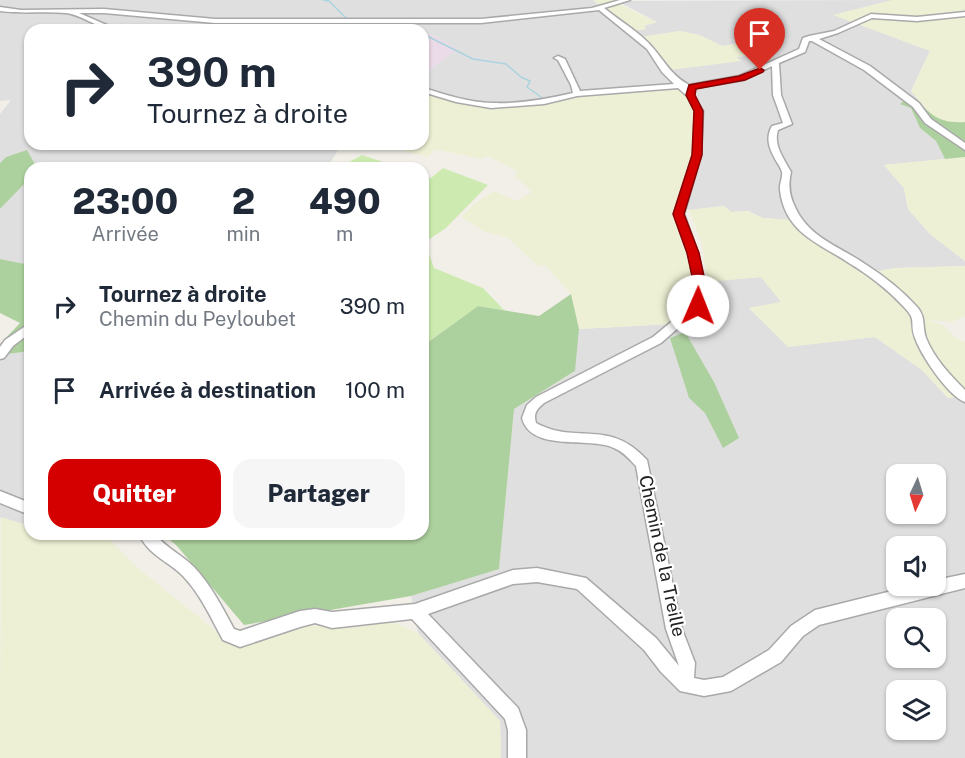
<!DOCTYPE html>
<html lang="fr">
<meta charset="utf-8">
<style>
:root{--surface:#fff;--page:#f6f6f7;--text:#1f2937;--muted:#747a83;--accent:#d40000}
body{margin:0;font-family:"Public Sans",sans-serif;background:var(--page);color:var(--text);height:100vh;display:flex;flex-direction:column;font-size:22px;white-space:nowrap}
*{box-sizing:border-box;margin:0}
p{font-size:20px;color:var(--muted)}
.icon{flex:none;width:33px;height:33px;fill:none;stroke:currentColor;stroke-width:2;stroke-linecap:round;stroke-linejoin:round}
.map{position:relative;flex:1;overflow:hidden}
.sheet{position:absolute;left:24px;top:162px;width:405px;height:378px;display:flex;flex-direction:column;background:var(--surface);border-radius:18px;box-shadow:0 2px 4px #0004}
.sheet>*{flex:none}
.top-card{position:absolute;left:24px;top:24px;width:405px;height:126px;border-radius:18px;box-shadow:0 2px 4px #0004;background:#fff;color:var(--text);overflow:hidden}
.needle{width:39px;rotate:184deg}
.controls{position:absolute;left:886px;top:464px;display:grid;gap:12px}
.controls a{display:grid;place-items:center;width:60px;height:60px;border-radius:12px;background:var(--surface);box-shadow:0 2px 4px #0004;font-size:30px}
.pin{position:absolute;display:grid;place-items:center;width:51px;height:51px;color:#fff;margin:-62px -26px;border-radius:50% 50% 50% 0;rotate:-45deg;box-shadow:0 0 6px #0007}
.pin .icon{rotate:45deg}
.me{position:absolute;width:66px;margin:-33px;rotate:1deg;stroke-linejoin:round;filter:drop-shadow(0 0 4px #0008)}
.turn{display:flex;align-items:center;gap:21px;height:126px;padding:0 24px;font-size:27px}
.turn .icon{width:78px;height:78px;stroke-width:2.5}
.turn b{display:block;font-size:42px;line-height:51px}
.eta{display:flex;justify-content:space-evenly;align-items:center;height:102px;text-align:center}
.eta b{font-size:36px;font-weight:800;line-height:42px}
.button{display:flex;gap:12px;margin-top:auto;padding:12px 24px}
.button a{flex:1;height:69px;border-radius:18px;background:var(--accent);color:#fff;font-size:24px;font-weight:800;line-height:69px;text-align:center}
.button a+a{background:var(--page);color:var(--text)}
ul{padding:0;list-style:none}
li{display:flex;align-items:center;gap:18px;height:84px;padding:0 24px}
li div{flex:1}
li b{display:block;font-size:22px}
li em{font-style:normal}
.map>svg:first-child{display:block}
.residential{fill:#e0dfdf;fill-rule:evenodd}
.industrial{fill:#ebdbe8}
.farmland{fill:#eef0d5}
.grass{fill:#cdebb0}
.forest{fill:#add19e}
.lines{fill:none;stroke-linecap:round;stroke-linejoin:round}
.stream{stroke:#aad3df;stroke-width:1.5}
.minor-casing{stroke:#a9a9a9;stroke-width:3}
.minor{fill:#fff;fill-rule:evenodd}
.route{fill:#d40000;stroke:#8a0000;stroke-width:1.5}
.labels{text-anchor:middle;stroke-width:4.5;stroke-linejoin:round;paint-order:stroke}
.street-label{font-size:18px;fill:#222;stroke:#fff}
</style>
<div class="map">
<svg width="965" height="758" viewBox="0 0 965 758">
<rect width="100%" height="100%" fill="#f2efe9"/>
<path class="residential" d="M0 0H593L601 7 643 26 657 22 617 1 892 0 930 51 911 91 922 104 909 97 914 115 920 128 936 141 945 159 884 165 904 188 908 209 930 234 965 261V266L895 268 879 271 842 257 802 234 790 220 763 218 748 211 731 212 724 206 689 210 678 204 599 95 555 100 543 105 527 104 489 108 464 104 423 92V68L431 69 456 49 435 36 423 33V30H415L391 22H321L313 30H30V144H342L327 168H37L27 151 6 157 0 163V114L11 100 0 101ZM680 31 699 35 722 46 736 44 754 55 665 65 642 37Z
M30 178V265L0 259V209Z
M761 277 782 302 749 308 788 346 875 337 922 370 948 398 965 397V758H501L500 721 418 633 411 596 499 568 514 409 574 372 579 329 670 324 695 282ZM897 474H936V513H897ZM897 546H936V585H897ZM897 618H936V657H897ZM897 690H936V729H897Z
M30 351V526L0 518V355Z"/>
<path class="industrial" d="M321 22H391L415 30H313Z
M423 33 435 36 457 49 431 69 423 68Z"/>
<path class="farmland" d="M593 0H619L618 1 620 4 657 22 644 26 646 29 634 31Z
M892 0H965V122L950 123 931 115 911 91 930 51 833 15Z
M680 31 699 35 722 46 736 44 755 55 736 57 741 61 670 70 657 52 641 37Z
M675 87 681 89 690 99 695 112 693 157 678 204 672 213 695 282V304L670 324 579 329 571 294 545 265 539 267 508 238 485 232 461 217 474 204 494 191 517 201 532 192 515 176 517 171 488 156 481 159 435 149 428 157 379 144H423V92L464 104 489 108 527 104 543 105 555 100Z
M965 157V261L930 234 908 209 904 188 884 165Z
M724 206 731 212 748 211 763 218 790 220 802 234 841 257 879 271 895 268 965 266V316L952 322 928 320 944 326 954 337 965 342V397L948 398 922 370 875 337 788 347 749 308 781 302 761 277 707 282 702 244 689 210Z
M1 517 30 526V534H104L138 568 236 647 310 626 392 622 418 633 500 721 501 758H0Z"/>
<path class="grass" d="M362 155 401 168H338Z
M443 168 488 185 446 228 425 242 434 268 483 288 504 310 478 306 427 343 423 342V176L431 178Z"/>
<path class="forest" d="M909 97C933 111 933 124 965 122V157L945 159 936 141 920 128 911 108 900 104Z
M27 150 37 168H30V178L0 209V163L6 157Z
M0 259 30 265V351L0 355V344L20 323 0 313Z
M571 294 579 329 575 371 514 409 499 569 411 596 244 625 177 546 163 534H423V342L427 343 478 306 539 316Z
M685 332 714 382 739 438 723 448 705 413 689 398 670 338Z"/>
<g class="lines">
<path class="stream" d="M323 0 329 1 347 19
M393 23 413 30
M423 34 473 59 506 64 521 77 530 81 527 87 541 97"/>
<defs>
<path id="minor" d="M620 0H630L604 8C620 21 641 33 653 48 666 63 671 75 689 85L739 76 799 49 803 38 809 36 834 31 871 14 917 17 965 12V16L917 21 872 18 838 33 819 39 870 66 919 103 931 119 965 143V150L925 123 913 107 864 70 812 41H809L805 52 779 63 781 95 792 124 778 130C773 145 784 159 791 172 788 185 789 195 795 207 809 238 839 246 865 264 884 276 903 291 918 308 926 318 922 327 926 338 934 358 950 375 965 390V402C948 396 921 355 915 338 909 322 918 321 903 306 887 289 869 275 849 263 819 243 785 233 780 190 779 184 783 178 782 172 782 171 779 165 778 164 771 152 764 140 772 126L783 123 773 95 772 66 744 80 689 89 703 111 701 155 684 214 698 253 706 290 703 306 661 343 544 403C537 409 533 413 536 423 577 445 609 418 647 460L682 629 695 663 694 678 704 680 723 677 769 650 791 626 815 610 916 585H936V580L965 574V588L819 625 803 636 781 662 731 691 704 696 680 691 661 672 644 650 577 589 537 582 513 584 428 614 518 708 526 730V758H508V730L505 719 412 619 332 628 315 623 300 627 240 647 223 640C211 618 201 595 183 576 168 561 148 555 139 534H155C167 549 181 554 194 567 211 585 222 607 234 629L240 631 300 611 315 609 332 612 415 604 513 570 537 568 586 578 656 638 679 666 666 629 636 466C629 459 624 452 614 448 589 436 531 453 522 418L527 405 536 397 653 337 693 304 696 290 688 253 674 214 693 155 695 111 687 96 678 88 577 96 544 104 491 108 456 102 423 92V88C445 94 469 103 493 103 520 104 547 99 573 93L571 85 558 60 554 58 558 56 565 59 580 91 674 84 662 72 647 49 599 10 481 23H215L104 13H79L118 30C99 30 83 15 66 13 44 11 22 14 0 11V7L21 10 104 9 215 19H481L592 8Z
M30 323V333L13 346 4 358 0 359V347L5 340Z
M0 491 30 503V515L0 503Z"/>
</defs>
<use href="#minor" class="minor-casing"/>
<use href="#minor" class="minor"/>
</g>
<path class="route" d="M760 68 764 70 763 72 745 80 696 89 695 95 703 111 702 155 684 214 699 253 707 290 704 306 698 311 692 306 695 290 687 253 673 214 692 155 694 111 686 95 689 85 739 76Z"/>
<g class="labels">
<g class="street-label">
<text transform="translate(662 556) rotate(78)" y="6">Chemin de la Treille</text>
</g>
</g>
</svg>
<div class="controls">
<a><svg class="needle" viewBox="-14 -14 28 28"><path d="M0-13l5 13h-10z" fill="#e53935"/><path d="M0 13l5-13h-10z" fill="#747a83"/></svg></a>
<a><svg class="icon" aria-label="sound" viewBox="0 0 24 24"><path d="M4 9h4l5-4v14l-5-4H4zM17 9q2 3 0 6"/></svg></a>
<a><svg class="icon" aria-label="search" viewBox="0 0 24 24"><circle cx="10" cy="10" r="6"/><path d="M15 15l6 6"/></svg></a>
<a><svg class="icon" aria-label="layers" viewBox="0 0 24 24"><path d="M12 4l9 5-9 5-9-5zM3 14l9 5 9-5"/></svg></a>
</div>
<div class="pin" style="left:760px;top:70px;background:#d93025"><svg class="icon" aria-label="arrive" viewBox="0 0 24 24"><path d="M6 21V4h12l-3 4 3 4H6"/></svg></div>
<svg class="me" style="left:698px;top:306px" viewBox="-20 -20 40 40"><circle r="19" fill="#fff"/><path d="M0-13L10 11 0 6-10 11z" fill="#d40000"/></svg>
<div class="top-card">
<div class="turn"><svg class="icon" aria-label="right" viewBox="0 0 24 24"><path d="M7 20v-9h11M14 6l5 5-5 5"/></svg><div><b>390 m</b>Tournez à droite</div></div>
</div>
<section class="sheet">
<div class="eta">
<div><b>23:00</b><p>Arrivée</p></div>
<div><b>2</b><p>min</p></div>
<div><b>490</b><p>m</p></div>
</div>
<ul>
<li><svg class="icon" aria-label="right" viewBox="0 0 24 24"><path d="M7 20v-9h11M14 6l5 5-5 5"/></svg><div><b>Tournez à droite</b><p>Chemin du Peyloubet</p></div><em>390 m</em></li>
<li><svg class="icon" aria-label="arrive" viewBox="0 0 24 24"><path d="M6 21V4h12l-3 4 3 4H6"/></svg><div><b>Arrivée à destination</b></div><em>100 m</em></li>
</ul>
<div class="button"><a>Quitter</a><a>Partager</a></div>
</section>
</div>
